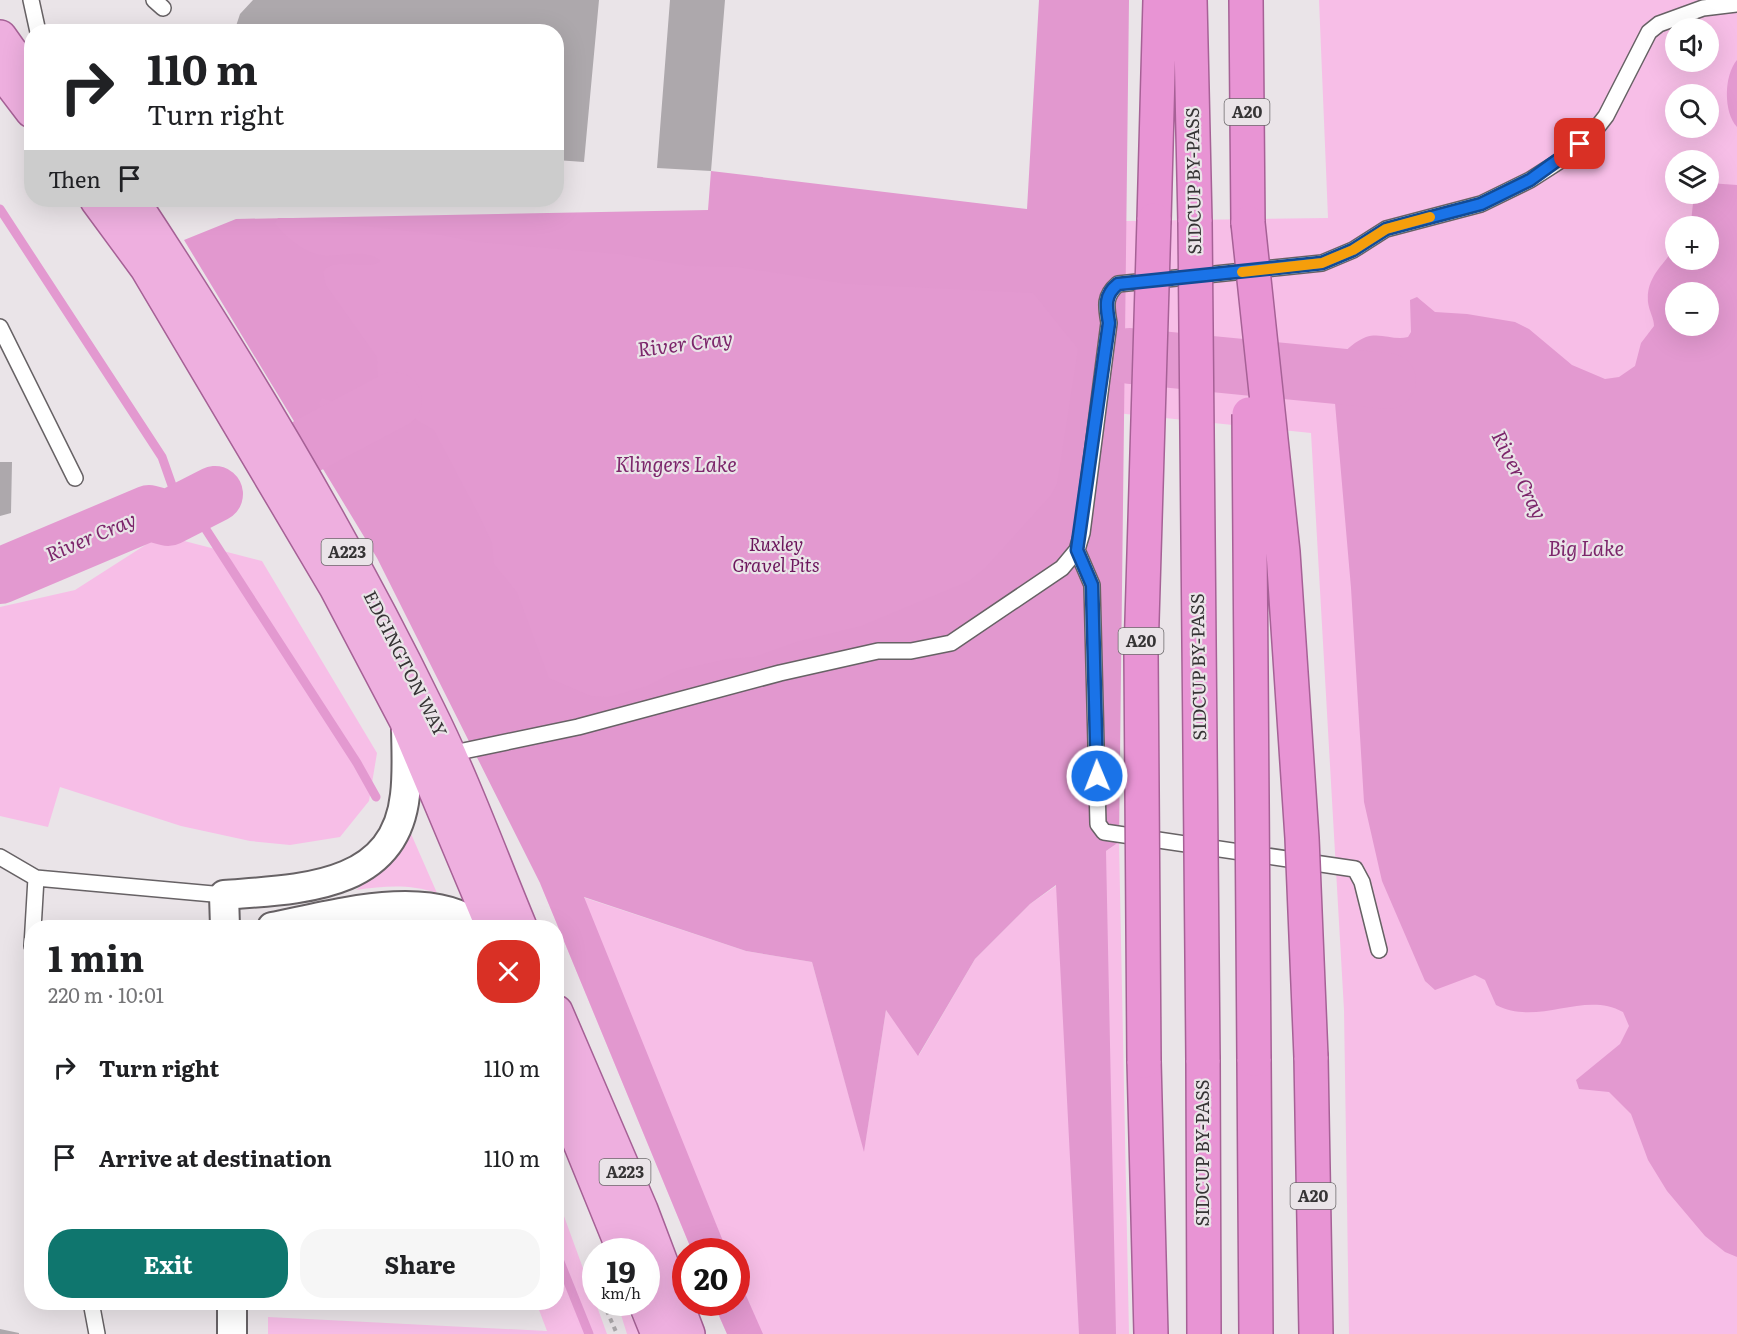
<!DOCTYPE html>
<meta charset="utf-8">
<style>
:root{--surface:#fff;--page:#f6f6f6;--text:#202124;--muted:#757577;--accent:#0f766e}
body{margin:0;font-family:Literata,serif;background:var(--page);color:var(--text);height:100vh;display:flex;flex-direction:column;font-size:22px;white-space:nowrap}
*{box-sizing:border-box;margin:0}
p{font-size:20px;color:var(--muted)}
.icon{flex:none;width:33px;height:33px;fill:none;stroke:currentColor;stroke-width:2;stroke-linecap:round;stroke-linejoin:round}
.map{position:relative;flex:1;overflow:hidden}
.panel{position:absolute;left:24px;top:920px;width:540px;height:390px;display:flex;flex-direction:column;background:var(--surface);border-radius:24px;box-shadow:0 6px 24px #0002}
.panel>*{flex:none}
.banner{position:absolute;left:24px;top:24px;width:540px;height:183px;border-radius:24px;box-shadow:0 6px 24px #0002;background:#fff;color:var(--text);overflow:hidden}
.fabs{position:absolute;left:1665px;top:18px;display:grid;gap:12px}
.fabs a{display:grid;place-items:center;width:54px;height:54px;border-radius:50%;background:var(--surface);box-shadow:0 6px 24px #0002;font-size:30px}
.speed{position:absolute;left:582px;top:1238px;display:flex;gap:12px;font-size:30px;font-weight:700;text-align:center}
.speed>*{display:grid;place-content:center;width:78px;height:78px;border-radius:50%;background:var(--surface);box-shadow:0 6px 24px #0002;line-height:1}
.speed small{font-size:15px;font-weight:400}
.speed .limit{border:9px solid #d22;background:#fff;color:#111}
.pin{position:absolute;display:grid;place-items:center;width:51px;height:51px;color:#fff;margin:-26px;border-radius:12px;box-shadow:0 3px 9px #0006}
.me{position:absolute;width:66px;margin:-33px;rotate:359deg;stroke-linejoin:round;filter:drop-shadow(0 0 4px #0008)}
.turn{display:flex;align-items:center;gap:21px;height:126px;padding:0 24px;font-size:27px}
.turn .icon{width:78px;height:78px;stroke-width:2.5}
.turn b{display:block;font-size:42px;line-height:51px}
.then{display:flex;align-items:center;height:57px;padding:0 24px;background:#0003;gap:12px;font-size:22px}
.round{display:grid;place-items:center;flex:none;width:63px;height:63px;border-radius:24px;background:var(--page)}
.head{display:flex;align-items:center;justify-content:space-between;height:102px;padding:0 24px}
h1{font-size:36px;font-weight:700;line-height:45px}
.cta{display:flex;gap:12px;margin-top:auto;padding:12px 24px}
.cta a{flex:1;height:69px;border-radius:24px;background:var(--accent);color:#fff;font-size:24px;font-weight:700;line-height:69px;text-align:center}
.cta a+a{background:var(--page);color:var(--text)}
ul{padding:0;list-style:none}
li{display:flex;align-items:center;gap:18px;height:90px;padding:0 24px}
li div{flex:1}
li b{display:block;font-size:22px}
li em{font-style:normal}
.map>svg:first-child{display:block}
.green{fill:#f7bee7;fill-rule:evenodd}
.forest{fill:#e298cf}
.water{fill:#e399d0;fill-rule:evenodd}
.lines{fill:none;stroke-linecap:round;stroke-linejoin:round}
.stream{stroke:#e399d0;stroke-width:9}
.river{stroke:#e399d0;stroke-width:56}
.building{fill:#ada8ac}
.service-casing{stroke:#676265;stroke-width:18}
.minor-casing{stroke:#676265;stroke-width:32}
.primary-casing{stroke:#a66196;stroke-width:36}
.trunk-casing{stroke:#a66196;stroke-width:36}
.path{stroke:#aca8ab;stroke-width:4;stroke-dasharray:4.5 4.5;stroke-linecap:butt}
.service{stroke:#fff;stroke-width:15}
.minor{stroke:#fff;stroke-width:28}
.primary{stroke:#eeafdf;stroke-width:33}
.trunk{stroke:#e894d4;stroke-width:33}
.trunk-bridge-casing{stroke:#a66196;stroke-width:36;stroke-linecap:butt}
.trunk-bridge{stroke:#e894d4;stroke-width:33}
.route-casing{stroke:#114b97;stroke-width:15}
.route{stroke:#1a73e8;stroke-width:10}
.slow{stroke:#f59e0b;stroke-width:10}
.labels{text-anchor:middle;stroke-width:4.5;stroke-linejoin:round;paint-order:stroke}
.shield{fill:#eae4e8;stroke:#6c696b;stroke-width:1.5}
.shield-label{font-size:16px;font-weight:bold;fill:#363435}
.street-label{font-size:18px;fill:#363435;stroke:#eae4e8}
.park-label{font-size:18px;font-style:italic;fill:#6c165c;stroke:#eae4e8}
.water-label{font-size:20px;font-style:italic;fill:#7c266b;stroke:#eae4e8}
</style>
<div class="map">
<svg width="1737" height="1334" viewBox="0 0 1737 1334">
<rect width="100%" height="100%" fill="#eae4e8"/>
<path class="green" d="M1319 0H1737V1334H1349L1344 1010 1311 433 1116 413 262 234 1328 218ZM1676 28H1708V62H1676ZM1676 94H1708V128H1676ZM1676 160H1708V194H1676ZM1676 226H1708V260H1676ZM1676 292H1708V326H1676Z
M161 535 262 561 377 753 369 801 340 837 290 845 250 841 181 826 60 787 48 827 0 816V607L75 590Z
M408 827 437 893C409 884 386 886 356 890L384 867Z
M1119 842 1129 1334H727L713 1302H736V1251H692L540 883 746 951 812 962 864 1150 886 1010 919 1055 975 959 1030 904Z
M557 1197 607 1334H268V1317L547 1331 536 1302H556Z
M617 1302H622L641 1334H627Z"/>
<path class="forest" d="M1039 0H1129L1119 842 1106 851 1116 1334H1079L1056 885 1030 904 975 959 918 1056 886 1010 864 1152 812 962 746 951 584 897 727 1251H692L540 883 377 558 184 240 236 219 708 210 711 171 1027 209Z
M737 1275 763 1334H727L713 1302H736Z"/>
<path class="water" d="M1737 60V127C1723 112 1724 75 1737 60Z
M1709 183 1737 185V1257L1725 1252 1705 1236 1667 1191 1648 1160 1631 1114 1609 1092 1579 1089 1576 1080 1620 1044 1629 1026 1623 1012C1583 990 1539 1027 1496 1005L1485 980 1475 975 1435 990 1425 981 1382 881 1364 802 1351 588 1335 403 1327 384 1312 376 1313 369C1336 368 1345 345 1366 337 1381 332 1394 341 1408 337L1411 332 1410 300 1417 297 1435 312 1467 314 1515 322 1529 329 1572 365 1605 379 1619 377 1635 366 1641 343 1654 326C1654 318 1649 311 1648 302 1646 277 1663 266 1675 247L1676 260H1708V226H1688L1691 222 1694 194H1708ZM1708 292V326H1676V292Z
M278 218H296L441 235 476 242 618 254 689 266 737 267 847 284 1033 293 1078 349 1057 484 1051 495 985 568 969 581 861 626 796 642 754 657 727 659 678 670 647 686 609 697 591 696 549 678 517 592 494 564 492 543 478 513 434 430 402 411H392L369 425 357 438 352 453 346 446 331 445 317 422 322 409 319 403 322 398C343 407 362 398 378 384L377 357 326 285 323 272C334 255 367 272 381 261 365 247 340 258 321 255 305 253 284 236 275 223Z"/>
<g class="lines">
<path class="stream" d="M0 209 162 457 174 491 168 518 205 528 357 763 376 797
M556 1252 589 1334"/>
<path class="river" d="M1130 356 1388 381
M307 446 394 400
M0 576 149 513 168 518 215 494"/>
</g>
<path class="building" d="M253 0H599L584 162 556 160V32H234L240 14Z
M670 0H725L711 171 657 168Z
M0 462H12L11 513 0 516Z
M0 1329 19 1333V1334H0Z"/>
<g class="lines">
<defs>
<path id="service" d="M31 0 38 32
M154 0 163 8
M0 327 75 478
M1077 550 1092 585 1098 824 1104 832 1355 869 1362 882 1379 950
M449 754 578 727 780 673 878 651H911L951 643 1062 568 1077 550 1082 533 1109 323C1106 306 1104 296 1118 284L1322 263 1353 250 1386 229 1481 204 1530 180 1569 155 1592 134 1606 116 1649 32 1659 24 1703 8 1737 4
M0 857 36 878 224 895
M32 946 36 878
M91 1302 97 1334"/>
<path id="minor" d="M225 927 224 895C297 889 395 890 405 795 408 771 406 746 406 722
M272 927C329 916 430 886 479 927
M232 1334V1302"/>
<path id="primary" d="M0 37 32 82
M0 69 32 111
M97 200 147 268 336 587 406 720 493 927
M132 200C240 364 342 533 428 710 463 780 490 855 520 927
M556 1012 641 1210 688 1334
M556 1084 624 1251
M645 1302 658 1334"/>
<path id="trunk" d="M1190 0 1195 222
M1246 0 1248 223
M1154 220 1160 0
M1311 1057 1316 1334
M1254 1059 1256 1334
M1203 1060 1204 1334
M1144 1061 1151 1334"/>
</defs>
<use href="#service" class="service-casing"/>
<use href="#minor" class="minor-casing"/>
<use href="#primary" class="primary-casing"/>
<use href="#trunk" class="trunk-casing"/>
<path class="path" d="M596 1284V1286
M603 1302 617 1334"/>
<use href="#service" class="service"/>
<use href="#minor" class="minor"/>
<use href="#primary" class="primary"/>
<use href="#trunk" class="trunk"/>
<defs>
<path id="trunk-bridge" d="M1195 222 1203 1060
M1248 223 1283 552 1302 838 1311 1057
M1249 414 1254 1059
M1144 1061 1141 654 1154 220"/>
</defs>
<use href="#trunk-bridge" class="trunk-bridge-casing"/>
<use href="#trunk-bridge" class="trunk-bridge"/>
</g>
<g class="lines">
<defs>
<path id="route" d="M1097 776 1092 585 1077 550 1109 323C1106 306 1104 295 1118 284L1322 263 1353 250 1386 229 1481 204 1530 180 1580 144"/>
</defs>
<use href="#route" class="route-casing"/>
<use href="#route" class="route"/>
<path class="slow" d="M1242 272 1322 263 1353 250 1386 229 1430 217"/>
</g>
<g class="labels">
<g class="shield">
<rect x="1224.5" y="99" width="45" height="26" rx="4.5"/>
<rect x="321.5" y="539" width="51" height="26" rx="4.5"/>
<rect x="1118.5" y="628" width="45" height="26" rx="4.5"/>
<rect x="599.5" y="1159" width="51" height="26" rx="4.5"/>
<rect x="1290.5" y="1183" width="45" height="26" rx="4.5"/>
</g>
<g class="shield-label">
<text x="1247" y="118">A20</text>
<text x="347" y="558">A223</text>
<text x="1141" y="647">A20</text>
<text x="625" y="1178">A223</text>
<text x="1313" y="1202">A20</text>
</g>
<g class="street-label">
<text transform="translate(1194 181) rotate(-91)" y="6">SIDCUP BY-PASS</text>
<text transform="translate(405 664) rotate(63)" y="6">EDGINGTON WAY</text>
<text transform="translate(1199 667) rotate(-91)" y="6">SIDCUP BY-PASS</text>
<text transform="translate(1203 1153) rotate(-90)" y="6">SIDCUP BY-PASS</text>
</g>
<g class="park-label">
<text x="776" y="551">Ruxley<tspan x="776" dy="21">Gravel Pits</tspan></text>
</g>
<g class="water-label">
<text transform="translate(685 344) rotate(-7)" y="7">River Cray</text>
<text x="676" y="472">Klingers Lake</text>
<text transform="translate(1519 475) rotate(63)" y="7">River Cray</text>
<text transform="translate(91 537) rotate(-23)" y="7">River Cray</text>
<text x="1586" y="556">Big Lake</text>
</g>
</g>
</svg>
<div class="fabs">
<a><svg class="icon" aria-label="sound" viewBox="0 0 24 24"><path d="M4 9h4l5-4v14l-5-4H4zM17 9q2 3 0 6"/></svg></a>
<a><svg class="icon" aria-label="search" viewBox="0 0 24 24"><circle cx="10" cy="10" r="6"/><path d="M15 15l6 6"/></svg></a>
<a><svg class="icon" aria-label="layers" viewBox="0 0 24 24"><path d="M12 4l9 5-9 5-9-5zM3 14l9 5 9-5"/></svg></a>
<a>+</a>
<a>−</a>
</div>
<div class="speed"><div>19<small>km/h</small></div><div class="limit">20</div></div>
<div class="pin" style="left:1580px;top:144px;background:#d93025"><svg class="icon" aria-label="arrive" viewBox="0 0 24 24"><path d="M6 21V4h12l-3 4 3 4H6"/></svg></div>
<svg class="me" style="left:1097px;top:776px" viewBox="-20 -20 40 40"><circle r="17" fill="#1a73e8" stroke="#fff" stroke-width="3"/><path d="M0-11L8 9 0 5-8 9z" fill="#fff"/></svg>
<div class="banner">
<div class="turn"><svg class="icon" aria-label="right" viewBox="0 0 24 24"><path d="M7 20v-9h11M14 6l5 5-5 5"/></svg><div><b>110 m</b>Turn right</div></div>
<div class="then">Then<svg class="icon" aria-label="arrive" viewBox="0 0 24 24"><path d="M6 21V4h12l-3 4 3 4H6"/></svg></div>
</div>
<section class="panel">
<div class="head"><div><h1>1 min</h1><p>220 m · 10:01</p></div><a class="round" style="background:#d93025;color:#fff"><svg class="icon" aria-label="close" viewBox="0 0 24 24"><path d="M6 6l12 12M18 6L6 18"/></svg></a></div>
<ul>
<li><svg class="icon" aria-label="right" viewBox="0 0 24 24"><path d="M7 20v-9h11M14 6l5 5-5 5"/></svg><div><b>Turn right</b></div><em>110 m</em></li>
<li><svg class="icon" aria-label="arrive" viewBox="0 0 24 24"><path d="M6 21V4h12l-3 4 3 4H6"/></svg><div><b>Arrive at destination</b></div><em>110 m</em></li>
</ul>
<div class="cta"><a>Exit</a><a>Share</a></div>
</section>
</div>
